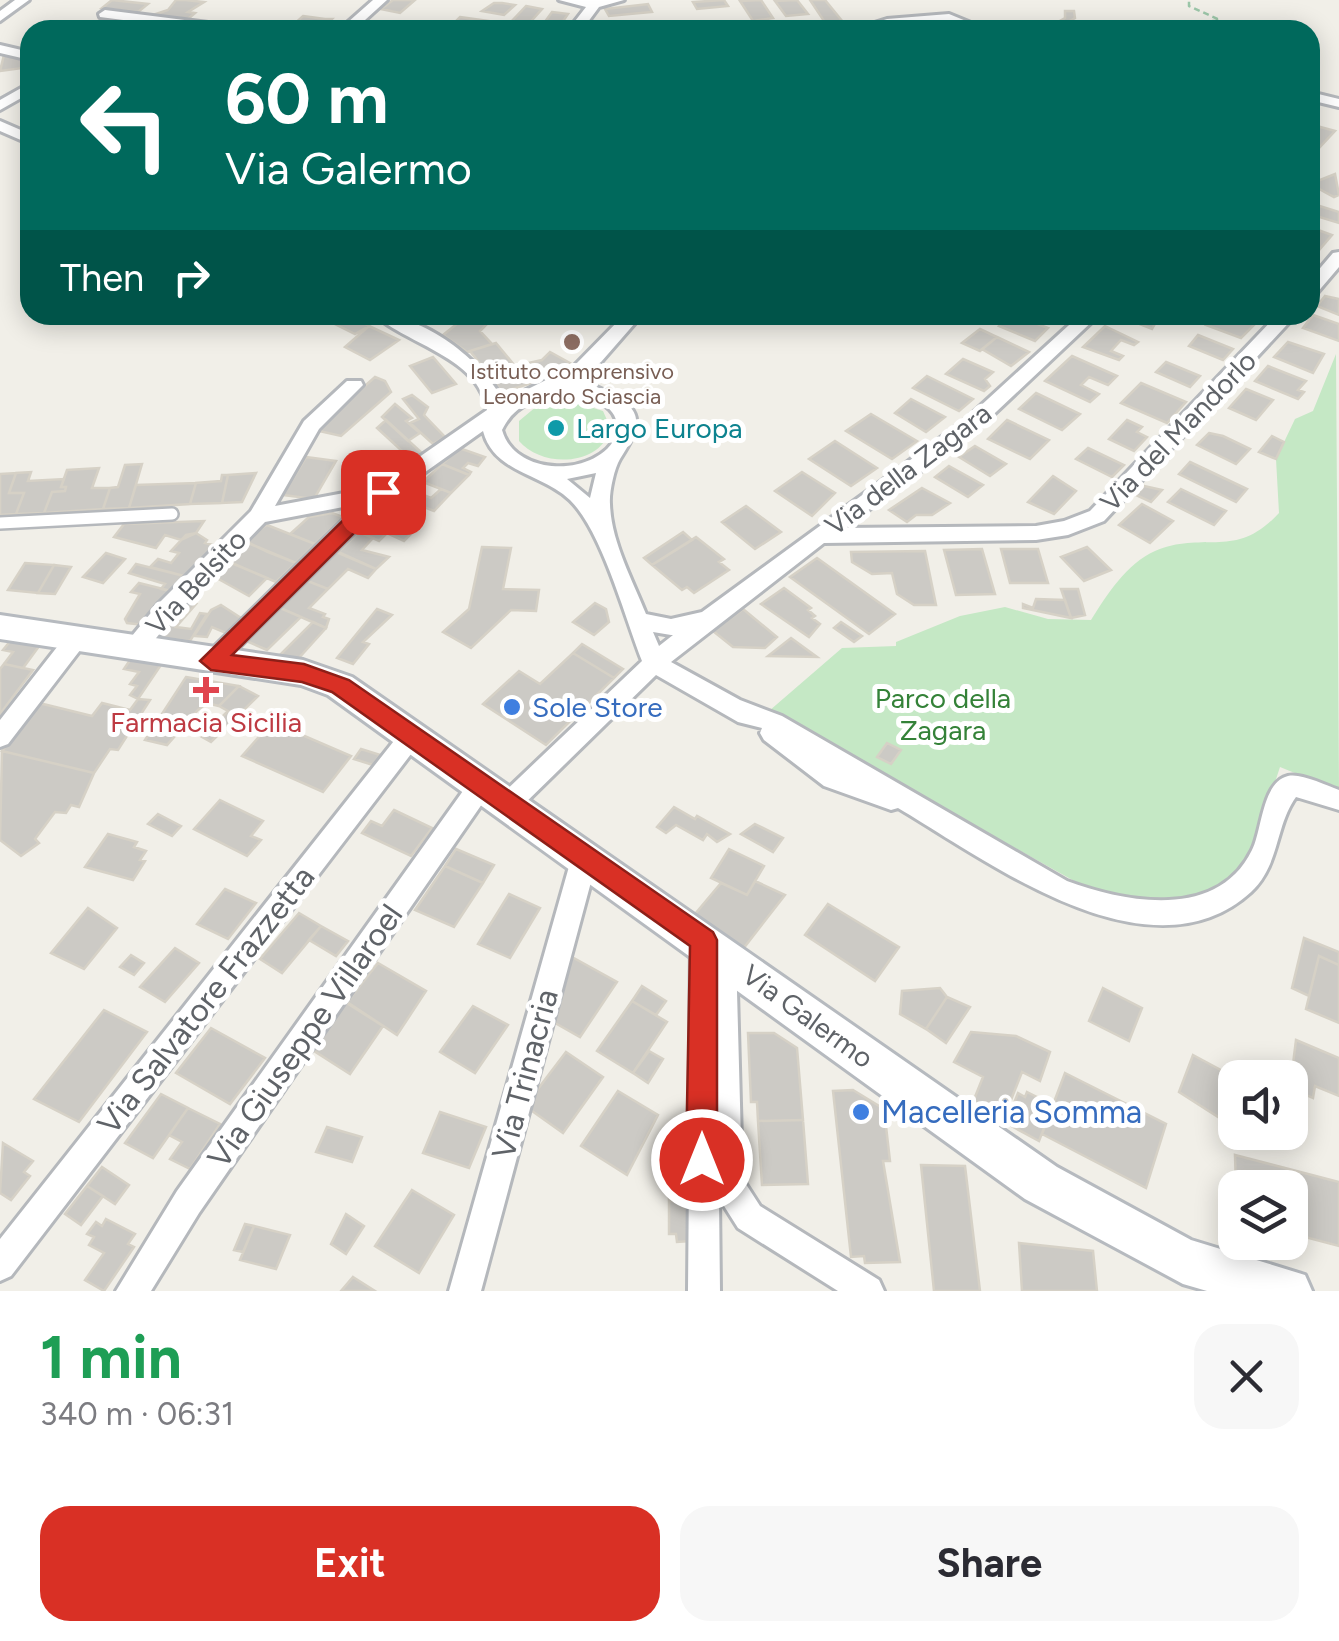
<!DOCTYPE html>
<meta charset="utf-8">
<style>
:root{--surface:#fff;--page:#f7f7f7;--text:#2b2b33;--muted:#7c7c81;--accent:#d93025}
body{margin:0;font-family:Figtree,sans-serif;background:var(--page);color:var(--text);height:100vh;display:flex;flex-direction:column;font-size:38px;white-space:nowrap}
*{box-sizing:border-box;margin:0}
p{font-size:32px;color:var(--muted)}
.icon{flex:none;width:55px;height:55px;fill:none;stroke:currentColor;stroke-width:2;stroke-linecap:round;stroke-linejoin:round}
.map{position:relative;height:1291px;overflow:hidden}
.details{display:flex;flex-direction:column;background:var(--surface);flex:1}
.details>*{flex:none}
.hud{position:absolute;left:20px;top:20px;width:1300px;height:305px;border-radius:30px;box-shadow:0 5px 25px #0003;background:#00695c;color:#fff;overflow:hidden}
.tools{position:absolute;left:1218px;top:1060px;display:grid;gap:20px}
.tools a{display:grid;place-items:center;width:90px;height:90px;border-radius:20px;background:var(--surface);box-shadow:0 5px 25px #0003;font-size:50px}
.pin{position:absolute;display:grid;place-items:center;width:85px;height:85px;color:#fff;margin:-42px;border-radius:20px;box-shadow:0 5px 15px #0006}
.me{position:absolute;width:110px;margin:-55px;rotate:0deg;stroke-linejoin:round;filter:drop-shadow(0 0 8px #0008)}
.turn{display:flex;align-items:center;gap:35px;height:210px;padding:0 40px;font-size:45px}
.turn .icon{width:130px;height:130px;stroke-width:2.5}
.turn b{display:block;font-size:70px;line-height:85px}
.then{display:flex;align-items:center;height:95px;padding:0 40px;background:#0003;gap:20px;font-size:38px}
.round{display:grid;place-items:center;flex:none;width:105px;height:105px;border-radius:30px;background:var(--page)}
.head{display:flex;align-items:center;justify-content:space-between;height:170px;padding:0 40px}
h1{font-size:60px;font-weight:700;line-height:75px;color:#1e9e55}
.action{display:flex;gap:20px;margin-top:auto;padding:20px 40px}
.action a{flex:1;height:115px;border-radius:30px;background:var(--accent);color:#fff;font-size:40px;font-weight:700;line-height:115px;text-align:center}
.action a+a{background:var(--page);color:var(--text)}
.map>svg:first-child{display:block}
.green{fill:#c5e8c5}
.building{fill:#cccac5;stroke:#d6d1c6;stroke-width:2.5}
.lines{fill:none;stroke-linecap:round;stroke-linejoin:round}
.lane-casing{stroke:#b5b8bc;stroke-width:16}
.street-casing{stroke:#b5b8bc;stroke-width:6}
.secondary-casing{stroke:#b6babf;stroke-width:6}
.path{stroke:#9cc7a9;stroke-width:2.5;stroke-dasharray:6 4;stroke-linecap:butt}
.lane{stroke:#fff;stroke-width:11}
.street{fill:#fff;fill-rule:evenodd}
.secondary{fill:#fff;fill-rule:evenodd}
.route{fill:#d93025;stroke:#8d1f18;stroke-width:2.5}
.education-dot{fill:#8d6e63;stroke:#fff;stroke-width:4}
.culture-dot{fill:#0f9aa8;stroke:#fff;stroke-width:4}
.health-dot{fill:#e0444e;stroke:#fff;stroke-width:4}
.shop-dot{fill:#3f7fe0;stroke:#fff;stroke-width:4}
.labels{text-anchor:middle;stroke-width:10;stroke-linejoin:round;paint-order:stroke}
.far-education-label{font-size:22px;fill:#785e54;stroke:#fff}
.culture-label{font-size:28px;fill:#0d838f;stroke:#fff;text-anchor:start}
.street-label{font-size:28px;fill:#5f6368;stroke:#fff}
.park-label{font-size:28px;fill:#348238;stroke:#fff}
.shop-label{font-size:28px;fill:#366cbe;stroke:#fff;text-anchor:start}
.health-label{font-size:28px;fill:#be3a42;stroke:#fff}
.near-street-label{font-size:32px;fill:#5f6368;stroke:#fff}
.near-shop-label{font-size:32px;fill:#366cbe;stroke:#fff;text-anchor:start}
</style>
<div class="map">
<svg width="1339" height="1291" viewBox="0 0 1339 1291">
<rect width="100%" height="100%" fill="#f1efe8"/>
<path class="green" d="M1336 354 1339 791 1280 767C1271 793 1264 823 1251 848 1215 917 1135 904 1076 882L769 711 842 648 896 646V642L960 616 1005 607 1048 619 1091 620C1106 596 1127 563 1155 551 1205 530 1235 561 1279 513L1276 459 1295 419 1313 411Z
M565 399 603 411 611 429C599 467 542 468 519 441V421L537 406Z"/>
<path class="building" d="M112 0 148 4 138 12 102 8Z
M176 0H185L204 2 188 12 195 13 188 19 153 15 168 10Z
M393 0H415L400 13 381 9Z
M724 0 728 6 697 9 693 2Z
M761 0 773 18 753 21 740 1Z
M797 0 808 14 786 16 775 1Z
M810 0H825L843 22 826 24Z
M494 3H502L515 5 504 15 482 11Z
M648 4 652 12 609 16 605 9Z
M526 6 542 9 526 27 509 24Z
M1065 11H1074L1075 18 1059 27 993 30 991 26 1056 23 1065 18Z
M552 12 568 14 557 30H539Z
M303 16 325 19H332L321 30 291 27Z
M460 17 495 22 488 29 453 24Z
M4 55 30 61V67L0 71Z
M1313 125 1335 131 1318 149 1310 147Z
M1335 174 1339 195 1334 197 1310 184Z
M1310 203 1339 212V223L1310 214Z
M1310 227 1332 235 1314 256 1310 254Z
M1325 296 1339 299V315L1317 306Z
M348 315 369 326 355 334 335 324Z
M468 315 488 323 480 331 492 344 467 352 443 335Z
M1010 315 1022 318 1048 328 1035 341 999 326Z
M1117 315H1160L1152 329Z
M1216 315H1234L1255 324 1241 338 1206 325Z
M1313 315 1339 324V341L1303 328Z
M369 326 399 340 370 360 345 347Z
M1105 326 1138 342 1134 345 1121 340 1111 351 1123 356 1119 360 1083 347Z
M980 329 997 337 980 351 962 343Z
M1198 335 1233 349 1223 360 1189 346Z
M997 337 1029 352 1011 366 982 349Z
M1288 342 1324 354 1313 373 1274 357Z
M496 343 515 366 542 360 550 352 570 363 559 375 502 392 470 351Z
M1072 356 1117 376 1108 385 1089 377 1081 385 1099 394 1090 402 1045 381Z
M433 357 456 384 432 393 410 366Z
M963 359 993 372 985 379 990 386 984 391 946 374Z
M1166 362 1200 376 1190 387 1156 372Z
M1268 366 1306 381 1298 390 1304 392 1298 399 1255 381Z
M927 376 973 399 959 411 913 388Z
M375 377 385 381 391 392 341 436 315 430Z
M1141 383 1186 402 1167 423 1121 403Z
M1246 389 1273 400 1256 420 1229 408Z
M1036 393 1080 414 1062 430 1019 409Z
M412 395 428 407 424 415 445 437 433 444 410 423 419 419 403 399Z
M911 399 945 417 926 432 895 413Z
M395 404 412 418 406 421 420 433 408 441 382 417Z
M871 414 917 441 892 459 846 431Z
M386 420 423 454 414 462 377 428Z
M1007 420 1049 440 1030 459 988 439Z
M1127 420 1142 427 1137 432 1147 437 1134 451 1109 439Z
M1209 433 1223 436 1250 449 1236 464 1197 445Z
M1272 436 1284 442 1276 459 1259 452Z
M835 441 877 468 851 486 809 459Z
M975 446 1006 464 990 476 959 457Z
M459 448 485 457 478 466 468 463 463 468 471 472 469 475 442 464Z
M1088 448 1124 465 1112 477 1076 459Z
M306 457 336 461 314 499 283 495Z
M1190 462 1247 489 1236 502 1179 474Z
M142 464 129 508 103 509 110 488 118 487 125 465Z
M442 464 469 475 451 493 423 482Z
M949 466 983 485 968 497 935 477Z
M99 468 92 488H110L103 509 44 513 52 492 65 491 66 487H61L67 470Z
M31 472 28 481 64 479 61 487H66L65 491 52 492 44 513 16 514 24 493H9L16 473Z
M378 472 386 481 353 496 345 487Z
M802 472 835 493 812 516 775 491Z
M16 473 9 493H24L16 514 0 515V474Z
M256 473 242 502 222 503 228 475Z
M222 475H228L222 503 190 504 196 483 221 481Z
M1053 476 1076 491 1054 514 1028 502Z
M196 483 190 504 129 508 136 485Z
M1144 486 1162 490 1151 502 1136 495Z
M406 488 431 498 441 489 451 493 434 511 398 497Z
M922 488 950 503 932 515H916L907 522 889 510Z
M1181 489 1226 511 1214 525 1168 502Z
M1142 504 1173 521 1150 543 1119 525Z
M380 506 409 514 406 518 421 524 414 531 373 513Z
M746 506 781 532 755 549 722 522Z
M332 513 343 517 315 544 290 534 309 517Z
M373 513 414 531 404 541 387 533 379 541 355 530Z
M204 521 196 533 181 540 165 535 156 548 114 537 124 524Z
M267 525 315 544 296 563 241 540Z
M359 532 373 538 362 550 389 557 376 569 338 552Z
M683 532 692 540 652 565 644 558Z
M196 533 207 540 205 543 217 546 188 577 150 567 158 559 171 563 179 553 171 551 186 535Z
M696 537 724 559 719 562 729 570 694 593 687 587 682 590 652 565Z
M249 543 268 552 296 563 276 582 229 562Z
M482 547 511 548 503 589 539 590 536 611 511 610 471 648 443 632 469 609Z
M1087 547 1111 570 1084 581 1061 557Z
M982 549 995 594 956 595 944 550Z
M1001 549H1038L1048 583H1010Z
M334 551 376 569 368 578 348 569 328 589 305 580Z
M925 551 936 605H914L897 594 892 573 872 574 852 562 851 552Z
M106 553 125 559 103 583 83 577Z
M817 558 895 614 869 634 790 577Z
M25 563 54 565 38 593 8 590Z
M232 563 267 578 249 596 213 576Z
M136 564 188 577 175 592 161 589 165 584 129 573Z
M54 565 71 567 55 594 38 593Z
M305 580 328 589 309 608 325 614 323 617 329 619 326 628 278 607Z
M139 583 175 592 144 625 127 623 125 619 140 594 131 592Z
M784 588 811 608 808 610 815 616 812 618 820 624 809 637 761 604Z
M1061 589H1078L1085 615 1071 618Z
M1036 599 1065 600 1071 618 1023 608V604L1033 608Z
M182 601 196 604 176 627 191 629 200 613 207 614 190 641 155 637Z
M595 603 606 609 609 622 594 635 573 622Z
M221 605 241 618 226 633 212 627 207 637 194 636 211 610Z
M278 607 301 617 267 650 244 640Z
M377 609 392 615 363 642 369 644 353 664 337 658Z
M743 609 777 637 765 648 733 647 713 631Z
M313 622 326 628 297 660 280 655Z
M841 622 862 636 854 642 834 628Z
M791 638 817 657 768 656Z
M11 640 40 645 23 668 4 664 13 652 3 650Z
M582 644 623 669 614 678 573 653Z
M573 653 614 678 546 745 483 704 519 671 540 684Z
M132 657 163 662 138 699 130 695 137 686 130 684 139 672 124 669Z
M4 664 33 670 0 714V669Z
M186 677 239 686 219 706 207 703 198 710 167 745 145 740Z
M239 686 258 696 211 742 202 737 228 711 219 706Z
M138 699 150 700 118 750 110 749 94 773 2 751 39 703 92 716 102 703 130 710Z
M272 722 351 756 323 792 242 756Z
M887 743 901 750 891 764 877 757Z
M361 749 380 755 373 765 354 759Z
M2 751 94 773 79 807 71 805 66 813 55 812 35 839 39 843 21 856 0 840Z
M220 800 263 821 251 836 261 840 247 856 194 829Z
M674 807 695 819 697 816 730 834 717 842 707 834 703 840 676 825 666 833 657 827Z
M394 810 432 828 411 856 362 833 371 821 382 826Z
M158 814 181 826 172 836 148 824Z
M755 824 783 838 773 852 741 834Z
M108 834 137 842 134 847 146 851 140 860 145 861 133 880 85 867Z
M456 849 494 865 483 883 445 866Z
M729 849 764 866 747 895 711 878Z
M445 866 483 883 454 927 415 910Z
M755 881 785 895 743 949 695 914 721 883 747 895Z
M225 889 256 903 228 939 197 924Z
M509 894 540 908 510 958 478 944Z
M828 904 899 947 875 981 805 935Z
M88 908 117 928 84 969 51 953Z
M299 913 321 926 282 973 260 959Z
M321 926 348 941 336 956 309 940Z
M1304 938 1339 952V965L1319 956 1309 996 1292 988Z
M175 948 199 963 165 1002 140 987Z
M131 955 144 963 134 975 120 967Z
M1319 956 1339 965V1023L1306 1009Z
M572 957 617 982 580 1037 555 1023Z
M378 963 426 991 397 1035 347 1002Z
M642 986 666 1001 656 1015 632 1001Z
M940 988 947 997 926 1029 900 1014 902 991Z
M1103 988 1142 1008 1129 1041 1089 1021Z
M947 997 970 1007 946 1043 926 1029Z
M342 1000 383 1026 350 1074 311 1049Z
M632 1001 667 1022 633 1073 597 1051Z
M473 1006 508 1025 475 1073 440 1052Z
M104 1010 147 1032 79 1122 34 1099Z
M211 1028 265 1058 230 1104 176 1073Z
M971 1032 1016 1036 1050 1052 1040 1081 1022 1072 1002 1123 971 1107 983 1077 954 1062Z
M748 1033H774L797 1048 803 1120 758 1121 757 1102H751Z
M1296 1040 1339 1058V1096L1315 1086 1313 1098 1290 1088Z
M649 1051 663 1059 648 1083 633 1073Z
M566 1052 603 1077 563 1133 525 1106Z
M1193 1055 1232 1076 1235 1096 1226 1122 1179 1092Z
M1065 1073 1166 1124 1146 1188 1042 1134Z
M853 1090 884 1109 890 1161H883L900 1262 865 1263 864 1256 851 1257 833 1091Z
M618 1091 658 1115 627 1175 581 1146Z
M1027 1092 1053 1105 1039 1141 1006 1123 1018 1093 1025 1097Z
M161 1094 188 1108 153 1158 125 1143Z
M188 1108 220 1124 190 1169 170 1159 182 1142 169 1135Z
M440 1112 486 1127 469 1168 423 1153Z
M803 1120 808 1184 762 1185 758 1121Z
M327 1127 362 1137 352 1162 316 1152Z
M3 1143 33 1161 24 1172 30 1176 11 1200 0 1193Z
M1235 1155 1339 1182V1246L1290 1233V1188H1236Z
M921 1165 965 1166 980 1291H934Z
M102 1167 129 1185 115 1204 87 1186Z
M668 1172H689L690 1201H669Z
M87 1186 103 1196 81 1225 65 1214Z
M412 1190 454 1215 419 1273 375 1246Z
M669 1201H690V1241L677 1242 676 1234H669Z
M346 1214 364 1226 346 1254 331 1244Z
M106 1219 135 1234 128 1244 134 1247 104 1291 85 1280 104 1253 89 1245 94 1237 87 1234 96 1222 102 1226Z
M245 1224 254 1226 243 1252 234 1250Z
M254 1226 290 1235 276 1269 240 1260Z
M1019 1243 1093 1251 1097 1291H1022Z
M353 1277 375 1291H341Z"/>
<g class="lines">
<defs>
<path id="lane" d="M0 523 172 514"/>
<path id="street" d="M15 0H29L0 21V11Z
M373 0H387L354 30H339Z
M559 0H624L599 7 582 30H568L586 7Z
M105 10 232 26 239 30H201L100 17 99 14Z
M949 14 988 30 935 25 852 30 887 19Z
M0 45 30 52V60L0 53Z
M30 83V93L0 110V100Z
M1310 92 1339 99V107L1310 100Z
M0 121 30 134V144L0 131Z
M1339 252V267L1316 294 1310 295V280L1333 253Z
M375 315C425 315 480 359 504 401L574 366 624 315H642L601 362 573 381C586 381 597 387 609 393 649 411 638 430 620 459 614 469 609 493 610 504 611 541 632 579 646 614L671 619 702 612 965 420 1080 315H1099L979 428 844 528 1036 526 1064 521 1090 511 1277 315H1296L1104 521 1068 535 1036 540 824 543 671 662 740 700 782 716 1067 881C1127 903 1218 920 1252 850 1262 831 1262 782 1288 776 1301 773 1325 785 1339 790V810L1296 797C1275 826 1280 865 1251 892 1150 984 988 861 898 808L891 810 824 786 764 740 760 733 762 728 738 722 656 675 518 810 509 813 500 810 497 803 500 796 642 661C625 618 602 531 570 500 541 473 494 473 483 431L390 497 219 667H203L200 661 359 504 265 522 175 615 143 654H127L124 648 127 642 159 603 251 511 304 421 347 381H361L363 385 319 429 275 506 376 487 487 410C479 357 408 345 375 315ZM578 393C601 403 620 407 617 435 597 478 515 477 502 430 516 400 548 394 578 393ZM596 473 590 498 567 479ZM653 632 671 635H673L659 646Z
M76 631 87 639 84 645 8 744 0 747V720L68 633Z
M413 724 421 727 425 734 421 741 11 1276 0 1281V1239L405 727Z
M482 774 491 777 494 784 491 791 199 1213 151 1291H116L177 1191 473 777Z
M585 845 594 848 598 856 481 1291H449L572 856 576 848Z
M704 928 714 931 718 943 732 945 736 954 742 1178 760 1206 879 1280 884 1291H838L738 1228 719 1198 720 1291H688L691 940 694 931Z"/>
<path id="secondary" d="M0 615 303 660 352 677 1057 1167 1191 1240 1305 1275 1312 1291H1207L1183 1284 1025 1199 328 695 301 685 0 639Z"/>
</defs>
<use href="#lane" class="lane-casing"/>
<use href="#street" class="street-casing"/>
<use href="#secondary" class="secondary-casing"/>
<path class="path" d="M1143 30 1220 20 1189 6V0"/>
<use href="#lane" class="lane"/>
<use href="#street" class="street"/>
<use href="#secondary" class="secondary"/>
</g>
<path class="route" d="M383 486 393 492 390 497 232 655 304 664 349 680 713 932 717 940V1160L712 1170 702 1175 691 1170 686 1160 690 946 332 692 302 682 211 670 200 661 376 488Z"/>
<circle class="education-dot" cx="572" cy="342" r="10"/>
<circle class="culture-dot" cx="556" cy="428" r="10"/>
<path class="health-dot" d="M201 675h10v10h10v10h-10v10h-10v-10h-10v-10h10z"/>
<g class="shop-dot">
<circle cx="512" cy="707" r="10"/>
<circle cx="861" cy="1112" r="10"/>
</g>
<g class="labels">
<g class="far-education-label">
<text x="572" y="379">Istituto comprensivo<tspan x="572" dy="25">Leonardo Sciascia</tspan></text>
</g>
<g class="culture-label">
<text x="576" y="438">Largo Europa</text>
</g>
<g class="street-label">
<text transform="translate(1178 431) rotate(-46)" y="10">Via del Mandorlo</text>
<text transform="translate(908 469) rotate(-37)" y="10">Via della Zagara</text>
<text transform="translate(196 582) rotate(-47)" y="10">Via Belsito</text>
<text transform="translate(808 1016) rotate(36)" y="10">Via Galermo</text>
</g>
<g class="park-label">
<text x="943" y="708">Parco della<tspan x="943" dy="32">Zagara</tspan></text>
</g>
<g class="shop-label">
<text x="532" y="717">Sole Store</text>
</g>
<g class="health-label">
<text x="206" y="732">Farmacia Sicilia</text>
</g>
<g class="near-street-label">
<text transform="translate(206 1000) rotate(-52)" y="11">Via Salvatore Frazzetta</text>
<text transform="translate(305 1036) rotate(-55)" y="11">Via Giuseppe Villaroel</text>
<text transform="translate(525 1074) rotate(-75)" y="11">Via Trinacria</text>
</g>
<g class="near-shop-label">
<text x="881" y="1123">Macelleria Somma</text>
</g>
</g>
</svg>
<div class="tools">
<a><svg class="icon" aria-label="sound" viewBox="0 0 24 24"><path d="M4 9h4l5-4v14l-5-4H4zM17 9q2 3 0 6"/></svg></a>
<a><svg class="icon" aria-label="layers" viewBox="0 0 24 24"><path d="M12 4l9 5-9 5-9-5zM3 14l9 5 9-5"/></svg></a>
</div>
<div class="pin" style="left:383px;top:492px;background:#d93025"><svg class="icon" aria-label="arrive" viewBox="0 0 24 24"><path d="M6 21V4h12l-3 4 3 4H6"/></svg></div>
<svg class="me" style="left:702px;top:1160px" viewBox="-20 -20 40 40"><circle r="17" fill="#d93025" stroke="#fff" stroke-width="3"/><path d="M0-11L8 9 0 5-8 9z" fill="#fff"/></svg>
<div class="hud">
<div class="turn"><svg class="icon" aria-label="left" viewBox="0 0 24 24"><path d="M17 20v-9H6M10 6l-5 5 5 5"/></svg><div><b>60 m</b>Via Galermo</div></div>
<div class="then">Then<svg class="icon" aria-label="right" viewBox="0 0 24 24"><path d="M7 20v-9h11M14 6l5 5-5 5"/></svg></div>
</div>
</div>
<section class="details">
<div class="head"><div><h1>1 min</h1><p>340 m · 06:31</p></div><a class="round"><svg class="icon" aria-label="close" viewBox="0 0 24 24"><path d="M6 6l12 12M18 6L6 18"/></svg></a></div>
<div class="action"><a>Exit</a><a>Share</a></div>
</section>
